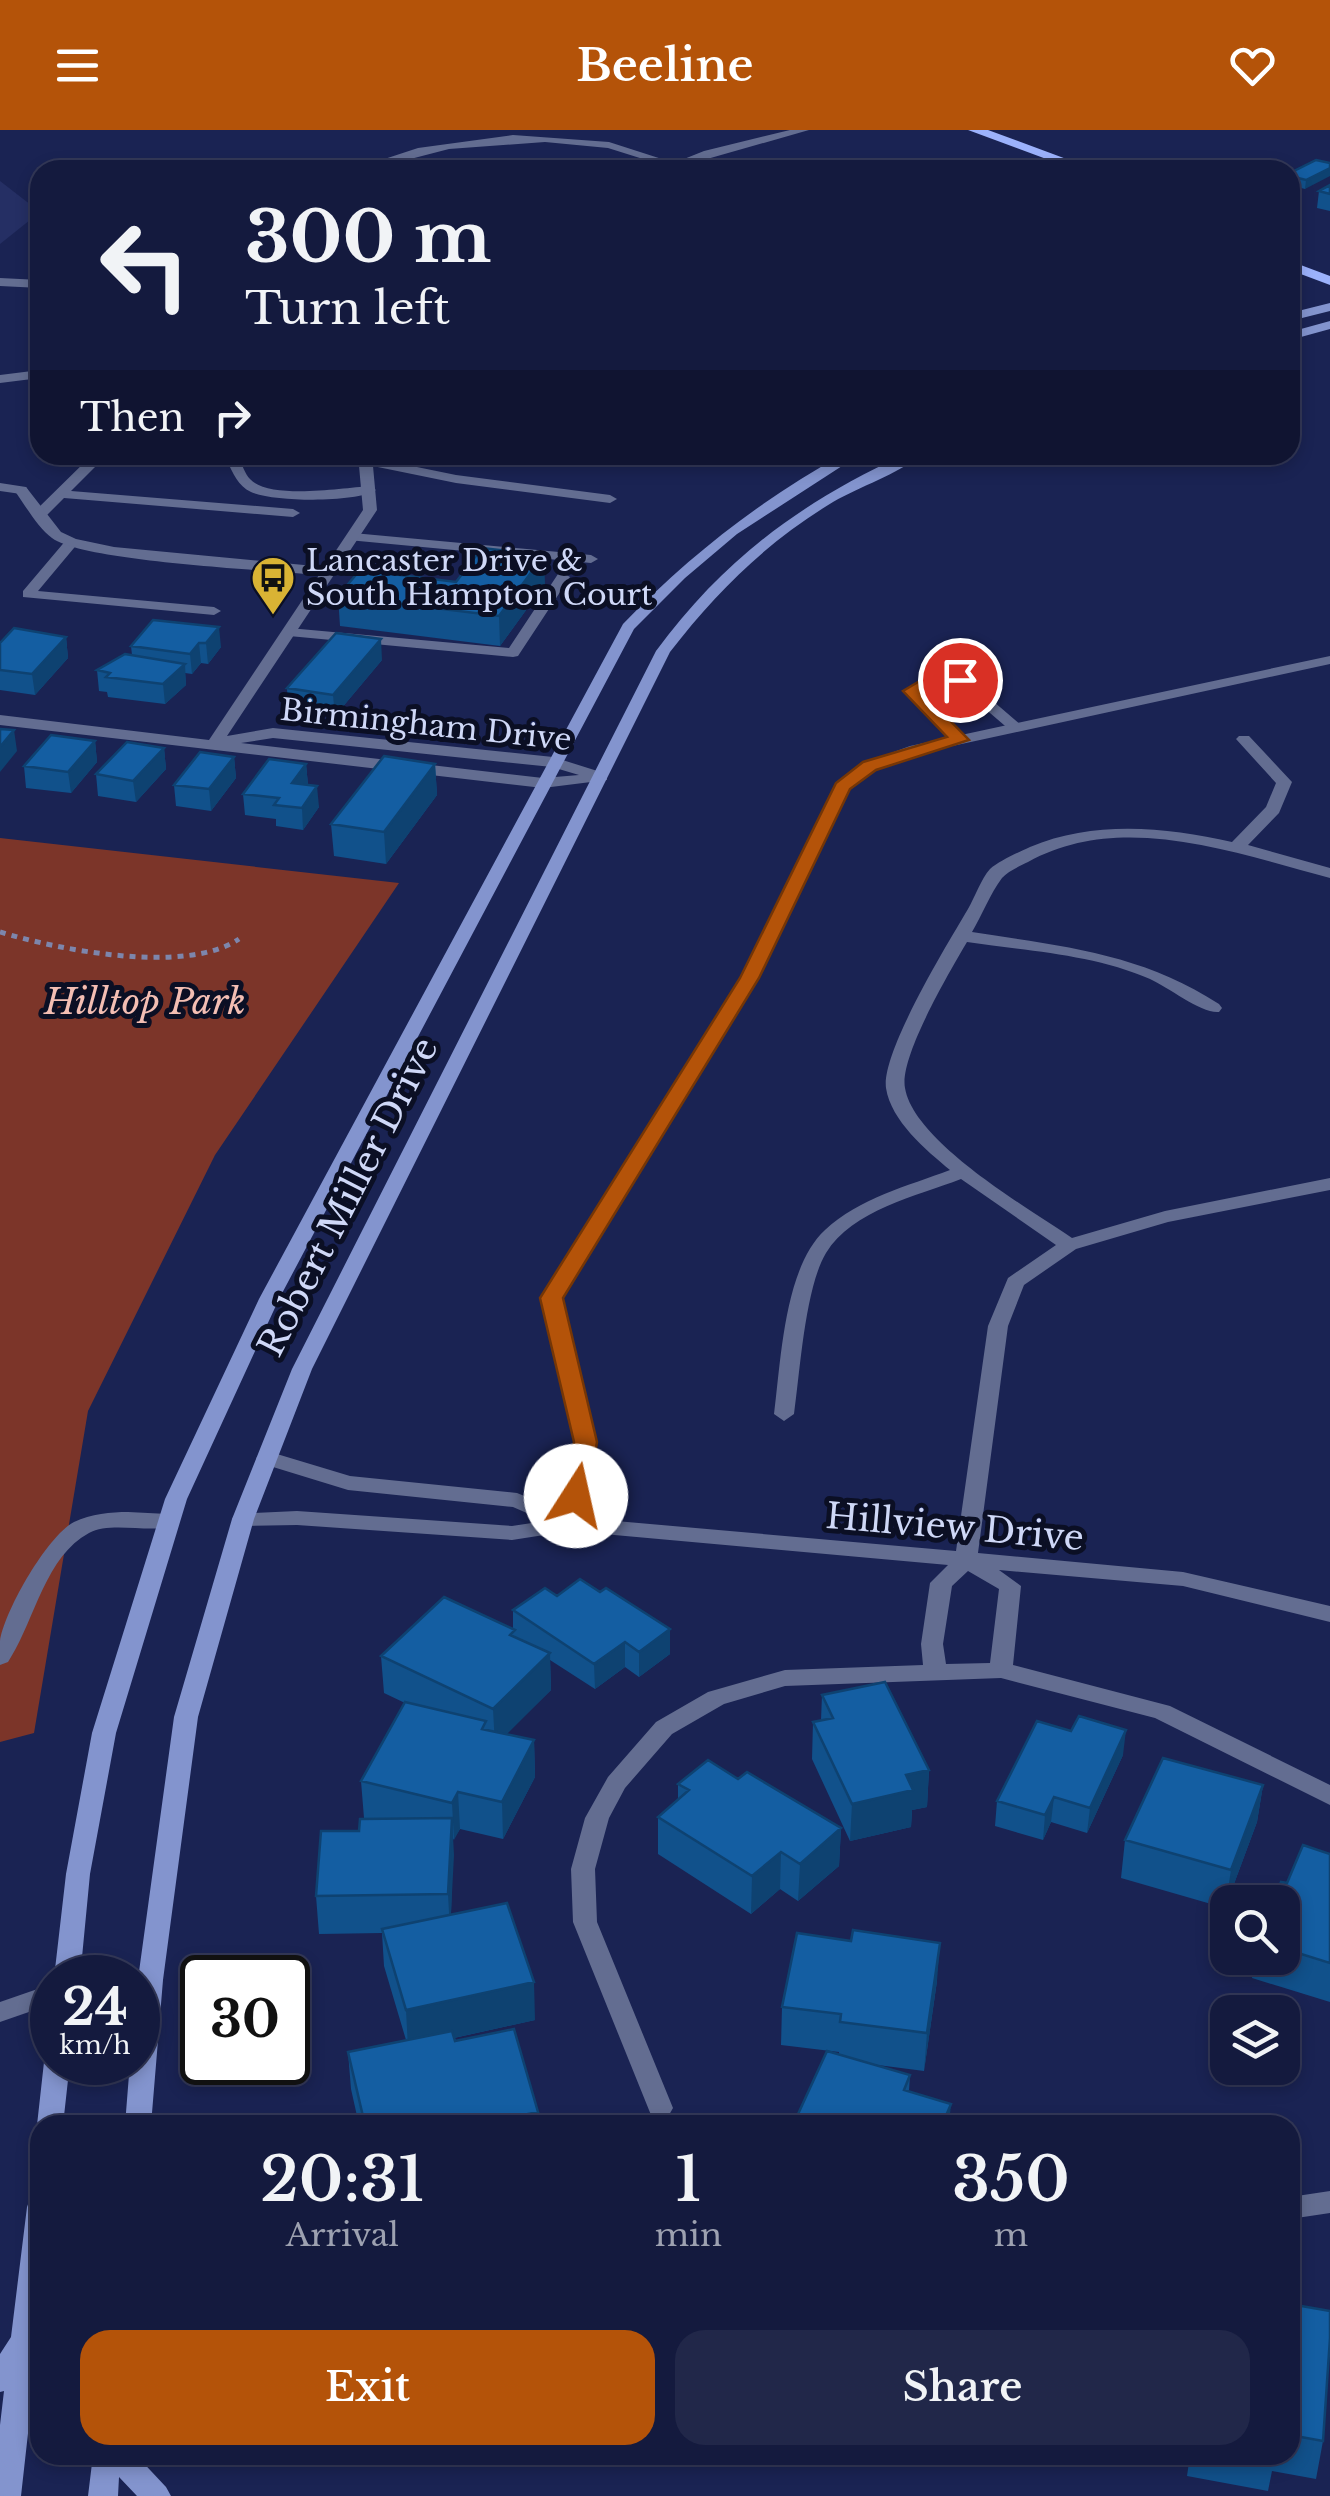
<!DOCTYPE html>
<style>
:root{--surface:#141a3e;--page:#212749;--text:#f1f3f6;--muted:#9da1b0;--line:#333858;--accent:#b45309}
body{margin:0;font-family:"Libre Baskerville",serif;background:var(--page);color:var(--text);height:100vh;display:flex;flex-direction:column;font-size:38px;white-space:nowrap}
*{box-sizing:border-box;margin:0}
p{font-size:32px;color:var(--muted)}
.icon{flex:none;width:55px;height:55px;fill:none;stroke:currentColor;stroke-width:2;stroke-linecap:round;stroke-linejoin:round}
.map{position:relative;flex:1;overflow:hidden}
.sheet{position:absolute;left:30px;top:1985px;width:1270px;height:350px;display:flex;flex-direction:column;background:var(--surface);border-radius:30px;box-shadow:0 5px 15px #0003,0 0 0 2px var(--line)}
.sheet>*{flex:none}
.banner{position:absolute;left:30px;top:30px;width:1270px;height:305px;border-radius:30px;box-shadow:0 5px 15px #0003,0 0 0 2px var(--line);background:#141a3e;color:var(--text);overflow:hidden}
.tools{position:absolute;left:1210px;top:1755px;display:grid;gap:20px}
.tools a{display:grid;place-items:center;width:90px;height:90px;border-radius:20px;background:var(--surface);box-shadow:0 5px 15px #0003,0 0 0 2px var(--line);font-size:50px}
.speed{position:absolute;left:30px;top:1825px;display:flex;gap:20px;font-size:50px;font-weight:700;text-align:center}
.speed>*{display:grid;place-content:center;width:130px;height:130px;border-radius:50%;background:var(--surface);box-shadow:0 5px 15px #0003,0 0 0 2px var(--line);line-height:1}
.speed small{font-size:25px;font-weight:400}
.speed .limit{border:5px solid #111;border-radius:15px;background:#fff;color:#111}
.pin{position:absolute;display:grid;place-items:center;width:85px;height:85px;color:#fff;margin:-42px;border:5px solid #fff;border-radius:50%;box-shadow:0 2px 10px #0007}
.me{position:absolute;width:110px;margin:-55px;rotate:10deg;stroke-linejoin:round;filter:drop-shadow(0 0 8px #0008)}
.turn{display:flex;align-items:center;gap:35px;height:210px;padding:0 50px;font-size:45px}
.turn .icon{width:130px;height:130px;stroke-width:2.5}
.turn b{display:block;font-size:70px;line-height:85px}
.then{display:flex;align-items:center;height:95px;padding:0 50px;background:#0003;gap:20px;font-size:38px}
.eta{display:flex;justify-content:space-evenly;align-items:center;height:170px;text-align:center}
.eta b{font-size:60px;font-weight:600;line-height:70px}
.button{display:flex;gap:20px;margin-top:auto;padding:20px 50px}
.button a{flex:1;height:115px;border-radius:30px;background:var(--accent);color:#fff;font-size:40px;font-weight:600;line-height:115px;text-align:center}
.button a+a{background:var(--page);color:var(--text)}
header{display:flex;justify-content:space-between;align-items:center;height:130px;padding:0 50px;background:var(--accent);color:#fff;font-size:45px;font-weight:600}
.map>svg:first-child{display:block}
.built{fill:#252f64}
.green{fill:#7c3529}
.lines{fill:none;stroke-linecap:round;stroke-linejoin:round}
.path{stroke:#7d86ac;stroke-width:5;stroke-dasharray:6 6;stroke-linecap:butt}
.service{fill:#636d91;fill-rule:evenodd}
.minor{fill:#636d91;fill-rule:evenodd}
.secondary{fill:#8394ce;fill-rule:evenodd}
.primary{fill:#9cb2fc;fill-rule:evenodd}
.wall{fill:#11518b}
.shaded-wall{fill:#0e4271}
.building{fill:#145ea2;stroke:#0e4271;stroke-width:2.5}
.route{fill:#b45309;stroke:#753606;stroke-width:2.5}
.labels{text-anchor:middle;stroke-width:10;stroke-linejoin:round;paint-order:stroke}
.far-poi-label{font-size:30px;fill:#cfd8f7;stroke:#0b0f24;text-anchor:start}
.far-street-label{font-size:30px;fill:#cfd8f7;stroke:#0b0f24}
.park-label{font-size:35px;font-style:italic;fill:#f3beb3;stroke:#0b0f24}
.street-label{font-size:35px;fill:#cfd8f7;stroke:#0b0f24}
</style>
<header><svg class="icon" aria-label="menu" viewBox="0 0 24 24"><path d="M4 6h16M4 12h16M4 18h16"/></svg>Beeline<svg class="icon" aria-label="heart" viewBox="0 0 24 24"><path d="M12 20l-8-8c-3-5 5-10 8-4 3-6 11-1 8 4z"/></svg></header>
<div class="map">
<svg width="1330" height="2366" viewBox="0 0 1330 2366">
<rect width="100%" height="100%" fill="#1a2353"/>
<path class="built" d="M0 51 40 82 0 114Z"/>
<path class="green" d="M0 708 399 753 215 1025 88 1281 34 1603 0 1612Z"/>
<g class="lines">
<path class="path" d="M0 802C59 820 186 845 239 809"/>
<path class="service" d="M790 0H809L679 37 669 35 704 21Z
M0 148 40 150V158L0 156Z
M40 240V248L0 253V245Z
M92 325H107L71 361 293 379 300 383 293 387 64 368 44 388H34V382Z
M563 325 647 328 670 325 649 336 570 329Z
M234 327 239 328C242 334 245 344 250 349 269 370 343 358 369 356L376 360C356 373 274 372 251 362 238 356 233 343 227 331Z
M368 327 456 345 610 365 617 369 610 373 456 353 363 334V328Z
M0 353 26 357 28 360 21 364 0 361Z
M353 403 591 425 598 429 591 433 348 410V404Z
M72 408 79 412 38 461 214 477 221 481 214 485 23 467V461L67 409Z
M563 443 570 447 518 526 513 527 289 506 282 502 289 498 509 518 558 444Z
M938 540 965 547 1021 595V601H1011L955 553 940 550 920 562 968 610 965 613H955L903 561Z
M128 1382 168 1384 179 1391C164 1408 114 1389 89 1403 46 1426 35 1488 11 1527L8 1532 0 1535C0 1527 0 1518 0 1511 4 1482 47 1406 74 1392 91 1384 111 1382 128 1382Z
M52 1854V1874L0 1892V1872Z"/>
<path class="minor" d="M513 5 609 12 696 40H678L608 18 545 12 449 19 368 40H351L418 18Z
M358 325H372L377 380 227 606 273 598 553 627 607 644V650L543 658 0 595V585L209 610 319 445C269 440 85 432 52 408 38 398 25 375 14 360L16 357H26L61 402 76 409 114 417 325 437 363 380ZM273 608 552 637 579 645 543 648 241 613Z
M1330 526V534L920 623 876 639 849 660 759 848 561 1168 595 1311 582 1388 956 1421 988 1196 1008 1148 1056 1115 961 1049C917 1066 852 1080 826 1123 805 1158 800 1242 794 1284L784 1291 774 1284C781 1231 784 1138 825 1100 859 1068 908 1056 950 1040 926 1020 891 991 886 958 881 922 948 813 968 779 975 767 981 749 990 739 999 731 1019 722 1030 717 1094 690 1166 697 1232 712L1266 677 1276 653 1236 609 1239 606H1249L1292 652 1279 683 1248 715 1330 738V748C1235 723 1121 680 1028 732 1020 736 1008 741 1002 748 990 764 982 785 972 802 1062 816 1141 823 1219 874L1222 878 1219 882C1202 884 1168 857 1150 849 1093 824 1028 821 967 812 950 841 899 927 905 958 914 1012 1028 1078 1072 1108L1165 1081 1330 1048V1060L1168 1092 1076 1119 1024 1155 1008 1196 978 1423 1183 1442 1330 1476V1492L1183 1456 999 1440 1021 1456 1013 1535 1170 1576 1330 1655V1675L1155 1588 1001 1548 785 1556 724 1574 672 1604 625 1658 609 1688 595 1739 597 1792 673 1978 669 1985 660 1988 651 1985 573 1792 571 1739 585 1688 608 1647 656 1592 708 1562 785 1540 923 1535 921 1514 930 1453 948 1435 570 1401 512 1410 297 1395 243 1396 232 1389 235 1384 297 1381 512 1396 545 1391 513 1377 348 1360 260 1333 256 1328 267 1321 350 1346 517 1363 562 1381 575 1311 541 1168 741 848 836 654 864 633 910 616ZM968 1441 999 1459 990 1533 946 1534 943 1514 952 1456Z
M1330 2061V2083L1290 2089V2067Z"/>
<path class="secondary" d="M1330 173V181L1290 191V183Z
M1330 191V199L1290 210V202Z
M842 325H859L737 404 685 448 634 499 279 1169 187 1369 116 1603 90 1744 80 1848H54L66 1744 92 1603 165 1369 259 1169 623 494C689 426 759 371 842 325Z
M903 325H921C896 345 861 356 833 372 767 412 717 461 670 522L312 1239 254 1389 198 1587 163 1850 151 1995H125L130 1932H138V1849L174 1587 232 1389 292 1239 656 521C724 429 800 373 903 325Z
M52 1923V1932H70L63 1995H40V2001L37 1995 44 1932Z
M40 2066V2196L21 2366H0V2295L4 2261 0 2262V2224L11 2207 27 2077 30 2069Z
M93 2325H136L166 2357 171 2366H137L119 2347 118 2366H88Z"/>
<path class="primary" d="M968 0H988L1096 40H1076Z
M1290 131 1330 146V155L1290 140Z"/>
</g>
<path class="wall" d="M1330 33 1305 59 1290 55V43Z
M1330 55V81L1317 78 1319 61Z
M456 452 545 454 500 516 340 496 338 466Z
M153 490 221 517 208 534 201 533 192 544 185 543 186 555 165 574 108 567 107 562 99 561 97 540 132 525 131 516Z
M66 507 68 528 35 565 0 560V513Z
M382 530 335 586 288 579 287 558Z
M95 611 97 632 71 663 26 658 24 636Z
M164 618 166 639 136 672 98 666 96 644Z
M234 627 236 648 211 681 176 676 174 655Z
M306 634 308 655 319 677 303 700 276 696V689L245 685 243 664Z
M435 634 437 665 386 734 334 726 331 694Z
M557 1466 670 1524 639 1547 625 1537 595 1559 550 1530 551 1560 506 1604 534 1610 535 1647 503 1709 460 1699 453 1710 451 1784 535 1890 454 1908 455 1911 538 1995H359L351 1959 348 1922 406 1910 384 1836 382 1803 319 1804 316 1766 367 1689 364 1688 361 1651 405 1573 384 1563 381 1526 513 1499V1480Z
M822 1565 929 1640 927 1677 912 1680 911 1697 850 1711 812 1629 813 1592 821 1590Z
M1123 1625 1087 1703 1051 1692 1043 1710 995 1696 997 1671Z
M738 1649 841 1698 839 1736 798 1771 780 1759 751 1784 658 1724V1687L678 1669V1654Z
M1263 1655 1257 1692 1225 1778 1121 1748 1125 1710Z
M1330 1724V1872L1252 1848 1255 1828H1282V1772L1287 1753Z
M937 1851 924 1941 870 1934 910 1945 909 1961 949 1995 839 1924V1922L781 1915 782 1877Z
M1290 2174 1323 2311 1316 2349 1272 2341 1268 2361 1187 2346 1190 2325H1290Z"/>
<path class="shaded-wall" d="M1330 38V46L1305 59 1306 50Z
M544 425 545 454 500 516 499 486Z
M219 497 221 517 208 534 206 513Z
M66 507 68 528 35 565 32 544Z
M381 509 382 530 335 586 333 565Z
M199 513 201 533 192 544 190 524Z
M185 534 186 555 165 574 163 554Z
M14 600 17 621 0 642V617Z
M95 611 97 632 71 663 68 642Z
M164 618 166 639 136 672 133 651Z
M234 627 236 648 211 681 209 659Z
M306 634 308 655 292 653Z
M435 634 437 665 386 734 384 702Z
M317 656 319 677 303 700 302 678Z
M670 1499V1524L639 1547V1522Z
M625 1512V1537L595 1559 594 1534Z
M550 1523 551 1560 495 1616 493 1579Z
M1126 1600 1123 1625 1087 1703 1090 1678Z
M534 1610 535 1647 503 1709 502 1672Z
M929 1640 927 1677 912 1680 911 1697 850 1711 852 1674 906 1645Z
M1263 1655 1257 1692 1225 1778 1231 1740Z
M458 1662 460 1699 454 1710 452 1673Z
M1054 1667 1051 1692 1043 1710 1045 1685Z
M452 1688 454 1725 450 1802 448 1764Z
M841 1698 839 1736 798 1771 800 1734Z
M781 1722 780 1759 751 1784 752 1746Z
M940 1813 937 1851 924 1941 927 1903Z
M534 1852 535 1890 408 1918 406 1880Z
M951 1974 949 1995H942Z
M538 1982V1995H473Z"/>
<path class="building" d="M1316 30 1330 33V38L1306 50 1290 46V43Z
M1330 55V64L1319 61Z
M482 418 544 425 499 486 338 466 360 440 456 452Z
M153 490 219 497 206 513H199L190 524 131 516Z
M14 498 66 507 32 544 0 540V513Z
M336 503 381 509 333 565 287 558Z
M125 524 185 534 163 554 106 547 110 543 97 540Z
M0 599 14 600 0 617Z
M51 605 95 611 68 642 24 636Z
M127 612 164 618 133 651 96 644Z
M200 622 234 627 209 659 174 655Z
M384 626 435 634 384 702 331 694Z
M269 629 306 634 292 653 317 656 302 678 274 675 279 668 243 664Z
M580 1449 600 1462 606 1458 670 1499 639 1522 625 1512 594 1534 513 1480 545 1458 557 1466Z
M444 1467 515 1500 510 1505 550 1523 493 1579 381 1526Z
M885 1552 929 1640 906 1645 913 1660 852 1674 813 1592 833 1588 822 1565Z
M405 1572 486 1591 482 1599 534 1610 502 1672 458 1662 452 1673 361 1651Z
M1079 1586 1126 1600 1090 1678 1054 1667 1045 1685 997 1671 1037 1591 1071 1601Z
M1163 1628 1263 1655 1231 1740 1125 1710Z
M708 1630 738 1649 747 1642 841 1698 800 1734 781 1722 752 1746 658 1687 689 1660 678 1654Z
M452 1688 448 1764 316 1766 321 1701H359L360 1689Z
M1303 1715 1330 1724V1833L1282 1818V1772H1273L1281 1752 1287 1753Z
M507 1773 534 1852 406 1880 382 1799Z
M853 1800 940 1813 927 1903 840 1892 841 1884 782 1877 797 1803 851 1811Z
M514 1899 538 1982 473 1995H365L348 1922 452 1901 455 1911Z
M827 1921 910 1945 904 1960 951 1974 942 1995H793Z
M1290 2174 1330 2181V2208L1323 2311 1290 2305Z"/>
<path class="route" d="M938 540 968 550 960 555 941 551 922 562 969 610 876 640 850 659 759 848 563 1168 597 1312 588 1366 576 1374 567 1372 563 1366 574 1312 540 1168 740 848 836 653 863 632 947 607 903 561Z"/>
<defs>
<symbol id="bus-pin" viewBox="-11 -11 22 30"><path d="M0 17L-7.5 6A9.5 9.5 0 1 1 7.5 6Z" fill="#d9b334" stroke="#0b0f24"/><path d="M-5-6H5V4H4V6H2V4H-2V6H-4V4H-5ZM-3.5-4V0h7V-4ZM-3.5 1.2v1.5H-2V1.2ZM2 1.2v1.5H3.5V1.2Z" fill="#111"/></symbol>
</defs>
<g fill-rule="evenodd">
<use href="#bus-pin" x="248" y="423" width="50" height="68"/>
</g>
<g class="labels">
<g class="far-poi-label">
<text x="306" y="441">Lancaster Drive &amp;<tspan x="306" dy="34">South Hampton Court</tspan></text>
</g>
<g class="far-street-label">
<text transform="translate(426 595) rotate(6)" y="10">Birmingham Drive</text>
</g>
<g class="park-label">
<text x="145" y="884">Hilltop Park</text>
</g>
<g class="street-label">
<text transform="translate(348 1067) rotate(-63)" y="12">Robert Miller Drive</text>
<text transform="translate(955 1397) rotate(5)" y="12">Hillview Drive</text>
</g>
</g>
</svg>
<div class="tools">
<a><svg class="icon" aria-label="search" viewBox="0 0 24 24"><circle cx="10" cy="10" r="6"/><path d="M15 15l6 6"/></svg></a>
<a><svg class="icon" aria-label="layers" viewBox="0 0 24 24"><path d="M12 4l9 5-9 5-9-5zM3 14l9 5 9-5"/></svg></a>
</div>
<div class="speed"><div>24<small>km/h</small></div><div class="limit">30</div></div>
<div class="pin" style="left:960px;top:550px;background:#d93025"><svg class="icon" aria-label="arrive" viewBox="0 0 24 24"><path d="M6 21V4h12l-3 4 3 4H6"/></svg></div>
<svg class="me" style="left:576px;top:1366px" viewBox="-20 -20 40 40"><circle r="19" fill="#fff"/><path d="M0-13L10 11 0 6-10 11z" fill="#b45309"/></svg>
<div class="banner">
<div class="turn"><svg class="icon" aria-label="left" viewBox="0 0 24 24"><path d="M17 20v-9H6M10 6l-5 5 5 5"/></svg><div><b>300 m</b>Turn left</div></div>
<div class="then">Then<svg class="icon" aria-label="right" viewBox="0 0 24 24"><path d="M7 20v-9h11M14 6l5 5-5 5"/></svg></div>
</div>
<section class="sheet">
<div class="eta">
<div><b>20:31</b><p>Arrival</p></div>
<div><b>1</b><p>min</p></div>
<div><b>350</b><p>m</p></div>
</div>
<div class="button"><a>Exit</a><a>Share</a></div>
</section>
</div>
